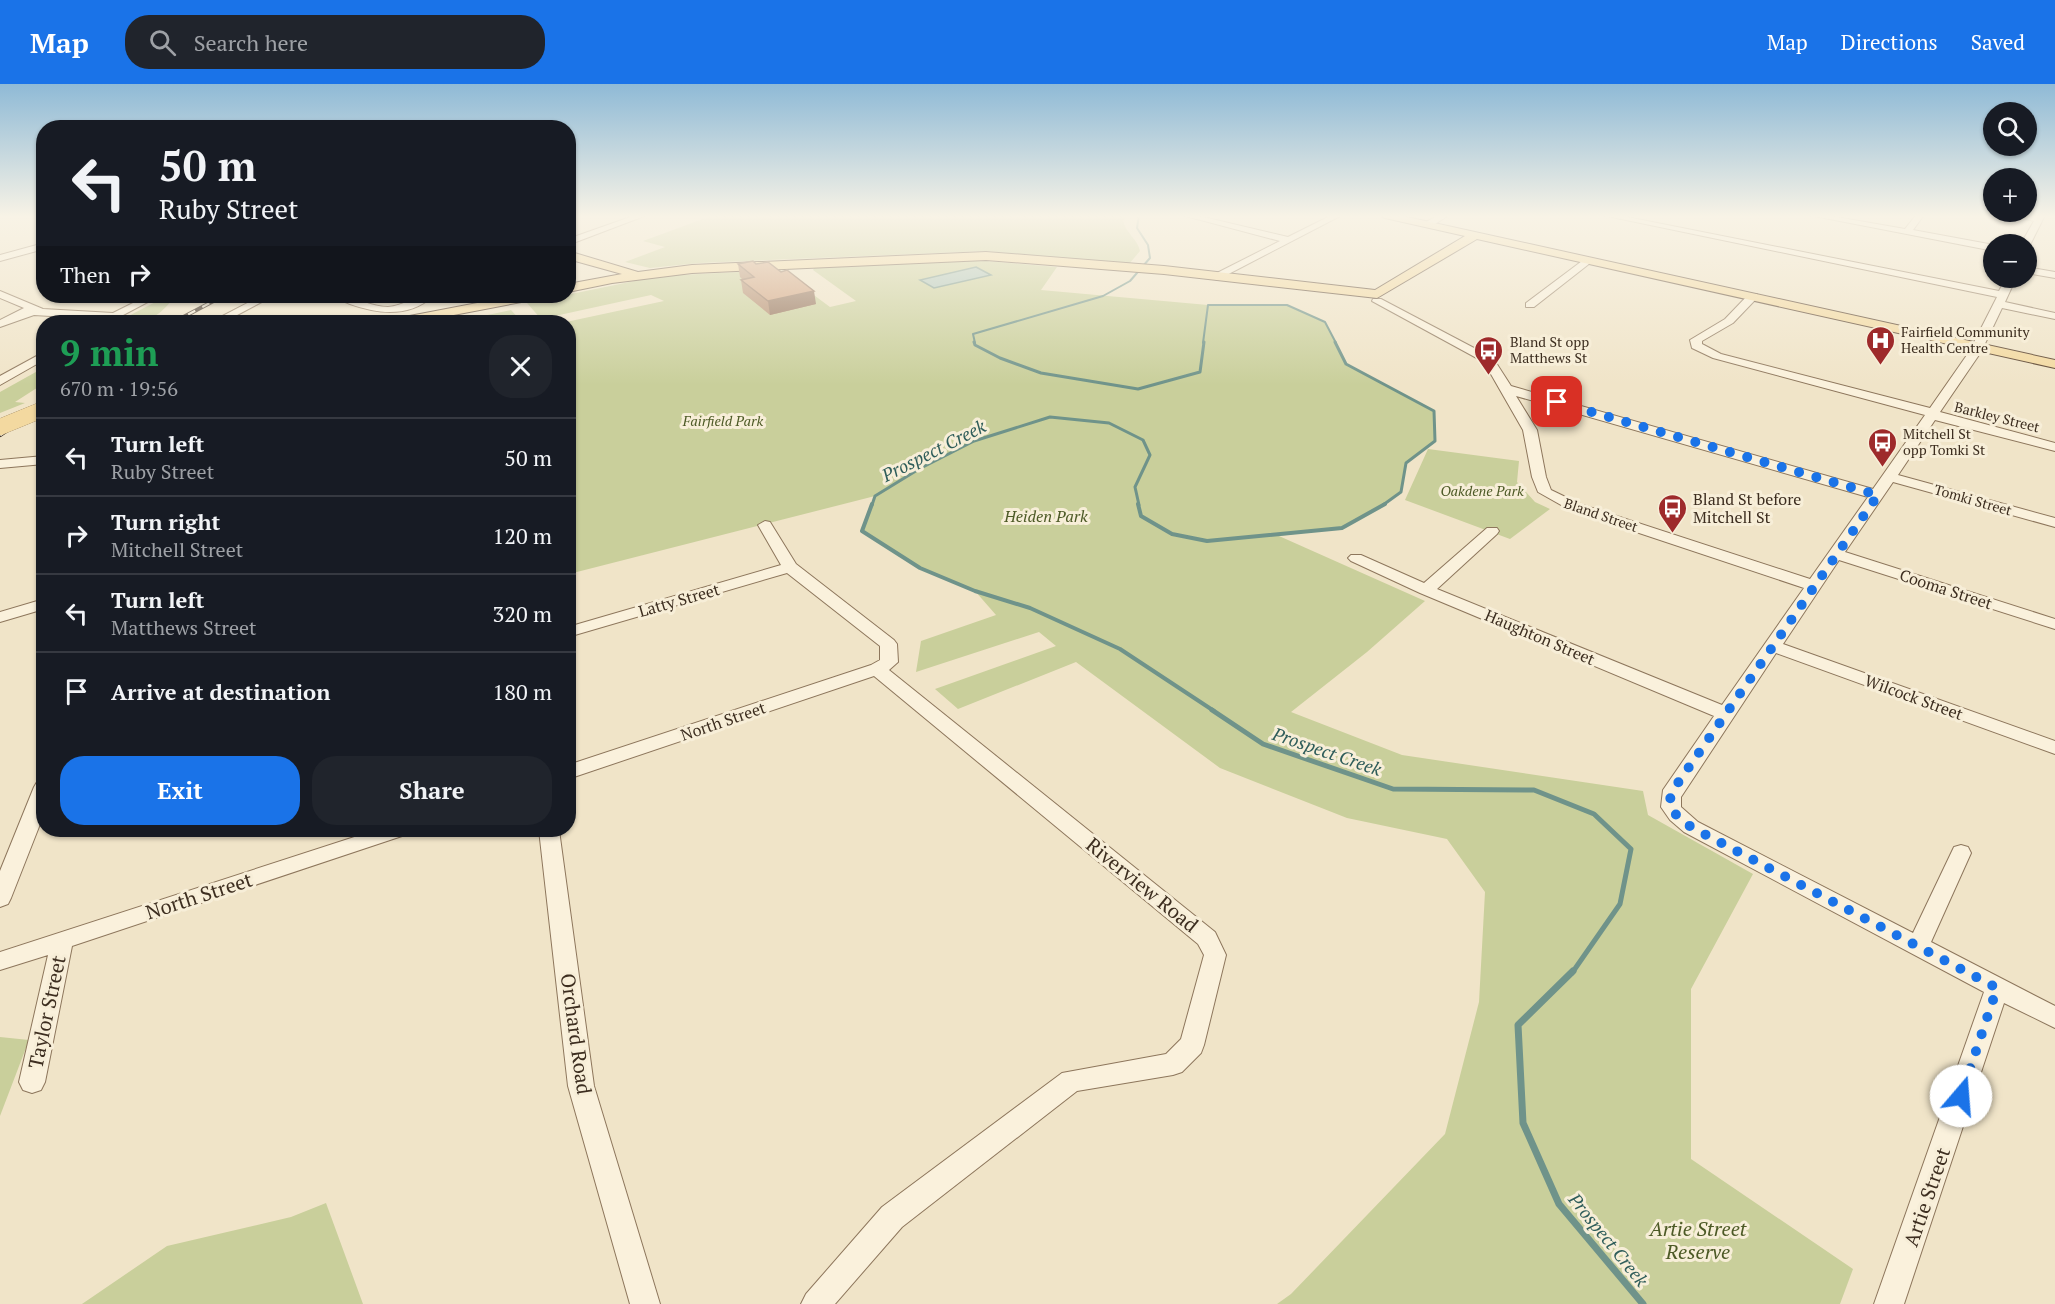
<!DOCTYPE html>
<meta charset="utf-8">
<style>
:root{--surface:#171b24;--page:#20242c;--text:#f1f3f6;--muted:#9ea1a6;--line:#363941;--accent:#1a73e8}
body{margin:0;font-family:"PT Serif",serif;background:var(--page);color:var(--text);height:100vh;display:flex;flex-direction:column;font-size:22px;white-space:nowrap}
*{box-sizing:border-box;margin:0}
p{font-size:20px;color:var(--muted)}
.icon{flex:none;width:33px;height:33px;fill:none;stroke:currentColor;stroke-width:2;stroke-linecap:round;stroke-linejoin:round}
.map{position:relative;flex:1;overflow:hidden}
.panel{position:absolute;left:36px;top:231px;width:540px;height:522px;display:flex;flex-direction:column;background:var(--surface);border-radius:24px;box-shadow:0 2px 4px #0004}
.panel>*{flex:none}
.guide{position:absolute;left:36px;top:36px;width:540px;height:183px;border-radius:24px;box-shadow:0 2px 4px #0004;background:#171b24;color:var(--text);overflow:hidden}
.controls{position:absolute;left:1983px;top:18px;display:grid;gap:12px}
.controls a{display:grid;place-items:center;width:54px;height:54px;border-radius:50%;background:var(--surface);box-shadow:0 2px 4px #0004;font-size:30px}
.pin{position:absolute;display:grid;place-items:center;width:51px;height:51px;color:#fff;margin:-26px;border-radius:12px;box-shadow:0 3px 9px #0006}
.me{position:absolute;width:66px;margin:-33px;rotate:18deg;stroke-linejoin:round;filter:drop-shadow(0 0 4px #0008)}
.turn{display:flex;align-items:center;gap:21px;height:126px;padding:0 24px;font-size:27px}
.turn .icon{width:78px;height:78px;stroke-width:2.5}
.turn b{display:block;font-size:42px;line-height:51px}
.then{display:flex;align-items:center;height:57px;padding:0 24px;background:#0003;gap:12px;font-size:22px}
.round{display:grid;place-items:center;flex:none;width:63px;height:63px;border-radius:24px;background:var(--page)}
.head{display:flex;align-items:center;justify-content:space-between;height:102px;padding:0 24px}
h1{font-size:36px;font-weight:700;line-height:45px;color:#1e9e55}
.action{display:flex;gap:12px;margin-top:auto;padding:12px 24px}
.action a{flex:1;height:69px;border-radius:24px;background:var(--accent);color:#fff;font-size:24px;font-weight:700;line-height:69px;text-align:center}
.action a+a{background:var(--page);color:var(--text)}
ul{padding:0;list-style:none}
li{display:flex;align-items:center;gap:18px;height:78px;padding:0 24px;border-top:2px solid var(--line)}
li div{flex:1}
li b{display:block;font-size:22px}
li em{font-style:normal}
header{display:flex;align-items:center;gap:36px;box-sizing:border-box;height:84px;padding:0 30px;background:var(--accent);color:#fff}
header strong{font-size:28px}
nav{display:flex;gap:33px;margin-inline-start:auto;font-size:21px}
.search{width:420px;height:54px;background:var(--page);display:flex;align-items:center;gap:15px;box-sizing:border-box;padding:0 21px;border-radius:24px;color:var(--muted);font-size:22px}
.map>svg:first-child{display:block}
.green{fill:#c9cf9b}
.water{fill:#a9c4bc;stroke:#6f938a;stroke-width:1.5}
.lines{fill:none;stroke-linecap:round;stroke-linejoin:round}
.stream-far4{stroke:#6f938a;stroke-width:2}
.stream-far3{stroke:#6f938a;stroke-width:3}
.stream-far2{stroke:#6f938a;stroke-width:4}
.stream-far1{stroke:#6f938a;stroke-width:5}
.stream{stroke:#6f938a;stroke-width:7}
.minor-casing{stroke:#8d765c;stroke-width:2}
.major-casing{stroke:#5b4430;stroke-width:2}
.minor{fill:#faf1dc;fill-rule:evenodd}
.major{fill:#f3d9a0;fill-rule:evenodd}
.rail-far1-casing{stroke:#3d2e20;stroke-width:4}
.rail-casing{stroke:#3d2e20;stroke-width:4.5}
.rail-far1{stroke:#f7eed8;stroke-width:2;stroke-dasharray:8;stroke-linecap:butt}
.rail{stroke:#f7eed8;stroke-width:3;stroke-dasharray:10;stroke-linecap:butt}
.major-bridge-casing{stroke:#5b4430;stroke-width:16;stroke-linecap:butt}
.major-bridge{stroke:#f3d9a0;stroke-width:16}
.wall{fill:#b2896c}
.shaded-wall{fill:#916f58}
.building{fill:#cf9f7d;stroke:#916f58;stroke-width:1.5}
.route{stroke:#1a73e8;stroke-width:10;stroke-dasharray:0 18}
.labels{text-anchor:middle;stroke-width:6;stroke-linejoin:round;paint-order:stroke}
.far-poi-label{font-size:14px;fill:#3d2e20;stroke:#f7eed8;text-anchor:start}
.far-street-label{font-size:14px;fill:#3d2e20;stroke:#f7eed8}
.far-park-label{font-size:14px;font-style:italic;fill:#4d5a26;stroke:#f7eed8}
.poi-label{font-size:16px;fill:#3d2e20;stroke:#f7eed8;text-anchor:start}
.park-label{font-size:16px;font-style:italic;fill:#4d5a26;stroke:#f7eed8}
.street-label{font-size:16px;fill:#3d2e20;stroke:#f7eed8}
.water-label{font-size:18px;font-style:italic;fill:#2f5d5a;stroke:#f7eed8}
.near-street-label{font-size:20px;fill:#3d2e20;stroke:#f7eed8}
.near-park-label{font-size:20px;font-style:italic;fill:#4d5a26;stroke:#f7eed8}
</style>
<header>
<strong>Map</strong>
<div class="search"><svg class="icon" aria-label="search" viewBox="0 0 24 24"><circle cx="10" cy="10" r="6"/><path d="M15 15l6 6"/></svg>Search here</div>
<nav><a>Map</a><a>Directions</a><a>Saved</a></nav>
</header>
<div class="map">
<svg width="2055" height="1220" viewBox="0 0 2055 1220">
<rect width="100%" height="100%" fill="#f0e4c8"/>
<path class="green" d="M714 131H1128L1123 137C1126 149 1138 156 1140 167L1129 180 986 167 699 179 650 184 625 178 665 163 643 157Z
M976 176 1057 183 1041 206 1208 221H1287L1325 238 1346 280 1434 327 1435 357 1406 379 1401 408 1375 427 1342 444 1279 452 1425 517 1367 568 1291 628 1402 671 1643 707 1648 731 1753 790 1691 905V1075L1853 1185 1840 1220H1277L1291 1210 1445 1050 1479 918 1485 808 1447 755 1347 734 1220 684 1076 578 958 625 935 605 1056 562 1039 548 916 588 921 557 996 531 975 507 920 484 862 447 875 412 569 490V259L568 238H566L664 217 651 211 541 235 527 219 659 192 780 186 830 223 856 217 813 186 814 184Z
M167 212H180L181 215 172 216C155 237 144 239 117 238Z
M511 226 522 238 459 237Z
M43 284V300L15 318 25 319 0 329V308Z
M1428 365 1519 377 1517 398 1535 418 1550 425 1510 455 1405 416Z
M0 953 29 956 0 1032Z
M326 1119 363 1220H82L167 1162 291 1133Z"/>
<path class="water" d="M976 183 991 191 934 204 920 196Z"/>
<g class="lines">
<path class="stream-far4" d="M975 259 973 250 1103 212 1130 197 1150 174 1148 161 1137 144 1139 131
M1203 259 1208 221H1287L1325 238 1336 259"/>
<path class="stream-far3" d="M974 258 975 261 1000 274 1041 289 1138 305 1200 288 1204 258
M1335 258 1346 280 1434 327 1435 357 1406 379 1401 408 1383 421
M872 421 875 412 919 385 974 357 1050 333 1109 339 1143 356 1150 371 1135 403 1139 421"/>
<path class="stream-far2" d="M872 420 862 447 920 484 975 507 1030 524 1120 565 1214 627
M1138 420 1141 432 1172 450 1207 457 1342 444 1385 420"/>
<path class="stream-far1" d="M1212 626 1263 660 1393 705 1534 706 1594 730 1631 765 1620 820 1572 889"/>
<path class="stream" d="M1573 887 1518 941 1523 1039 1559 1120 1643 1220"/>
<defs>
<path id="minor" d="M636 131H647L568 161V155Z
M1182 131H1195L1288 153 1332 131H1342L1217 196 1212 193 1213 191 1280 157Z
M1439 131H1449L1432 142H1426V138Z
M1602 131H1617L1999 207 2006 194H2016L2005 218 2055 229V235L2002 224 1981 268 1940 328 2055 359V367L1935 336 1898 391 2055 434V443L1893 398 1845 468 2055 535V545L1839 476 1783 560 2055 657V670L1776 569 1681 713V723L1698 738 1913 849 1954 763 1961 761 1968 763 1971 769 1931 858 2055 922V944L2004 919 1904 1220H1874L1984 908 1684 748 1670 736 1661 723 1663 706 1714 632 1420 509 1351 477 1348 474 1351 471H1361L1424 499 1487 444H1497L1499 447 1497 450 1437 505 1722 621 1804 504 1570 426 1538 408 1532 393 1523 346 1484 278 1372 217 1373 215H1381L1493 274 1511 302 1873 405 1925 331 1713 274 1692 264 1690 256 1725 235 1749 210H1757V214L1733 239 1702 257V260L1721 270 1930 324 1969 268 1997 213ZM1516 312 1868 413 1810 495 1580 420 1551 406 1546 393 1537 346Z
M1809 131H1825L1905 145 1916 131H1924L1913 146 1994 161V167Z
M2011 131H2045L2029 163 2021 160 2034 137Z
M44 159V165L0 177V171Z
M1586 174 1594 176 1534 223H1526V219Z
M2026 183 2055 188V194L2026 189Z
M0 207 43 225 113 229 147 212H159L110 238H101V235L34 231 0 243V236L24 224 0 214Z
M261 212H273L224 238H211Z
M333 212C352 210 369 223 388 223 404 222 417 210 433 212 409 234 378 230 350 220 344 217 338 216 333 212Z
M44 268V276L0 301V292Z
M44 372V380L0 384V376Z
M765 437 770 438 796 480 894 556 897 560 898 578 889 586 1215 848 1226 871 1204 961 1201 969 1182 988 1173 991 1077 1007 902 1143 835 1220H801L806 1210 882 1123 1062 989 1166 970 1181 955 1204 871 1198 860 874 592 568 695V681L871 581 880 576V562L787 489 568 553V543L781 481 758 441Z
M44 515V525L0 538V528Z
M44 696V730L11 814 8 820 0 823V787L34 703 37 698Z
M376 746H408L405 751 72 862 45 998 41 1006 32 1009 23 1006 19 998 48 871 0 886V868Z
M539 746H559L594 1002 660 1220H630L568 1002Z"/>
<path id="major" d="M1379 131H1398L2055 276V284L1477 155 1377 214 1164 190 986 176 692 189 612 199 568 208V200L622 190 568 175V167L638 188 692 181 986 168 1164 182 1375 206 1465 152 1385 134Z
M514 212H539L532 216 417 238H392L399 234Z"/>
</defs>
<use href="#minor" class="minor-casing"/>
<use href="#major" class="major-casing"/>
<use href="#minor" class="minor"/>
<use href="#major" class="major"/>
<defs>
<path id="rail-far1" d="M174 238 223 212"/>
<path id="rail" d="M0 351 44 321"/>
</defs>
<use href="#rail-far1" class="rail-far1-casing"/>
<use href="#rail" class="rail-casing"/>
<use href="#rail-far1" class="rail-far1"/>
<use href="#rail" class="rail"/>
<defs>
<path id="major-bridge" d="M0 343 44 325"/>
</defs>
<use href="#major-bridge" class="major-bridge-casing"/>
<use href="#major-bridge" class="major-bridge"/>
</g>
<path class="wall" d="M738 180 816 220 770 231 743 209 741 196H743L740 193Z"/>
<path class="shaded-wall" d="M814 207 816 220 770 231 768 217Z"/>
<path class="building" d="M753 177 756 180 768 178 781 188 787 186 814 207 768 217 741 196 754 193 738 180Z"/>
<linearGradient id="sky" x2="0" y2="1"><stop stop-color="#8fbad6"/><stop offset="0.44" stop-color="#f8f3e6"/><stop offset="1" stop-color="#f8f3e6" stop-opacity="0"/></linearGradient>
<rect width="2055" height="301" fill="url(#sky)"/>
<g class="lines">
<path class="route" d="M1557 318 1878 411 1673 706C1664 726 1677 731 1691 743L1997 904 1961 1012"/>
</g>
<defs>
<symbol id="hospital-pin" viewBox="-11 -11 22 30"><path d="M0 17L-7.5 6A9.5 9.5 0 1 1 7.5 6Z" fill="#9e2a2b" stroke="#f7eed8"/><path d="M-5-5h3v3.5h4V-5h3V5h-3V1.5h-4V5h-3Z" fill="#fff"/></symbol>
<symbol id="bus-pin" viewBox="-11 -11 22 30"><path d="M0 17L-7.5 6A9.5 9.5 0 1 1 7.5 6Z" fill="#9e2a2b" stroke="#f7eed8"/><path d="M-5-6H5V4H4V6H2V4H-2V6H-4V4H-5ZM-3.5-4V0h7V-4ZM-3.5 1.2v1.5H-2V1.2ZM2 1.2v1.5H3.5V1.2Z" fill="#fff"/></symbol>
</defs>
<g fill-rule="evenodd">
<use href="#hospital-pin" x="1864" y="240" width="33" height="45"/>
<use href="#bus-pin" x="1472" y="250" width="33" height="45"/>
<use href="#bus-pin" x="1866" y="342" width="33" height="45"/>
<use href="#bus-pin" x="1656" y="408" width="33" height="45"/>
</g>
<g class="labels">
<g class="far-poi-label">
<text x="1901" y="253">Fairfield Community<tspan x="1901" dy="16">Health Centre</tspan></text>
<text x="1510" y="263">Bland St opp<tspan x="1510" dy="16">Matthews St</tspan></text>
<text x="1903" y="355">Mitchell St<tspan x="1903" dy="16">opp Tomki St</tspan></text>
</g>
<g class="far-street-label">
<text transform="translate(1997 333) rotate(14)" y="5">Barkley Street</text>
<text transform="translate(1973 416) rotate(16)" y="5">Tomki Street</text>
<text transform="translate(1601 431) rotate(19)" y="5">Bland Street</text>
</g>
<g class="far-park-label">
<text x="723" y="342">Fairfield Park</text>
<text x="1482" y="412">Oakdene Park</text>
</g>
<g class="poi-label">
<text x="1693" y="421">Bland St before<tspan x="1693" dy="18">Mitchell St</tspan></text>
</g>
<g class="park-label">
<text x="1046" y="438">Heiden Park</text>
</g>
<g class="street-label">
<text transform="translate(1946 505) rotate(18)" y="6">Cooma Street</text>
<text transform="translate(679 516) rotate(-16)" y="6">Latty Street</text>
<text transform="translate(1540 553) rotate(23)" y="6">Haughton Street</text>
<text transform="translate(1914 613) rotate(20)" y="6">Wilcock Street</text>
<text transform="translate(723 637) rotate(-19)" y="6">North Street</text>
</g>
<g class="water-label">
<text transform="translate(934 367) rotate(-27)" y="6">Prospect Creek</text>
<text transform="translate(1327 668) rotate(19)" y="6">Prospect Creek</text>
<text transform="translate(1608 1156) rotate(51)" y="6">Prospect Creek</text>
</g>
<g class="near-street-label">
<text transform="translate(1142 801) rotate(39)" y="7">Riverview Road</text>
<text transform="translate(199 812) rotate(-18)" y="7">North Street</text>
<text transform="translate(47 928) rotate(-78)" y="7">Taylor Street</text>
<text transform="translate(576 950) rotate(82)" y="7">Orchard Road</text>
<text transform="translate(1927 1113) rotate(-71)" y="7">Artie Street</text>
</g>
<g class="near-park-label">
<text x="1698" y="1152">Artie Street<tspan x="1698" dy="23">Reserve</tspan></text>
</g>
</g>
</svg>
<div class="controls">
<a><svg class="icon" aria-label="search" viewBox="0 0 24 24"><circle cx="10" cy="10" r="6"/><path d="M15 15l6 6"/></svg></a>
<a>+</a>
<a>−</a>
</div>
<div class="pin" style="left:1557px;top:318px;background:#d93025"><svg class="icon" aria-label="arrive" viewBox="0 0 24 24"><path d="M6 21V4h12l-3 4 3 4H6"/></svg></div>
<svg class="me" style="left:1961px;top:1012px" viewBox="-20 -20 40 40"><circle r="19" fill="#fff"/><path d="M0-13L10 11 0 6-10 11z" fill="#1a73e8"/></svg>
<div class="guide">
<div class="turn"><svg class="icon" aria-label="left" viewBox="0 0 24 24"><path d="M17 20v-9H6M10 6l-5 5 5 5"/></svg><div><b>50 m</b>Ruby Street</div></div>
<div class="then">Then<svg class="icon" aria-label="right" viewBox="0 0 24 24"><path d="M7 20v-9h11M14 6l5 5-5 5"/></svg></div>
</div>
<section class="panel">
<div class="head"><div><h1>9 min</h1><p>670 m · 19:56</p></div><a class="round"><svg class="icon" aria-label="close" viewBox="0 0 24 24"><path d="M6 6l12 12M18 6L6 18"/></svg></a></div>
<ul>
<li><svg class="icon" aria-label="left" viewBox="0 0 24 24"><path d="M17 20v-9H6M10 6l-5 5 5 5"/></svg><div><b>Turn left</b><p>Ruby Street</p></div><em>50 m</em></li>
<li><svg class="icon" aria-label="right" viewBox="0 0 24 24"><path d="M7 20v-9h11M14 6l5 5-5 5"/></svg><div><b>Turn right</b><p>Mitchell Street</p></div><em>120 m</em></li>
<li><svg class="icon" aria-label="left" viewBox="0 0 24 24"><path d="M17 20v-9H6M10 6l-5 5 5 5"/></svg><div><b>Turn left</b><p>Matthews Street</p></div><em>320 m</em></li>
<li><svg class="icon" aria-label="arrive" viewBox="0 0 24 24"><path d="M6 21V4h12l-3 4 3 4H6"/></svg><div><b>Arrive at destination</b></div><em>180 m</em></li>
</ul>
<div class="action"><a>Exit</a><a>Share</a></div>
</section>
</div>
